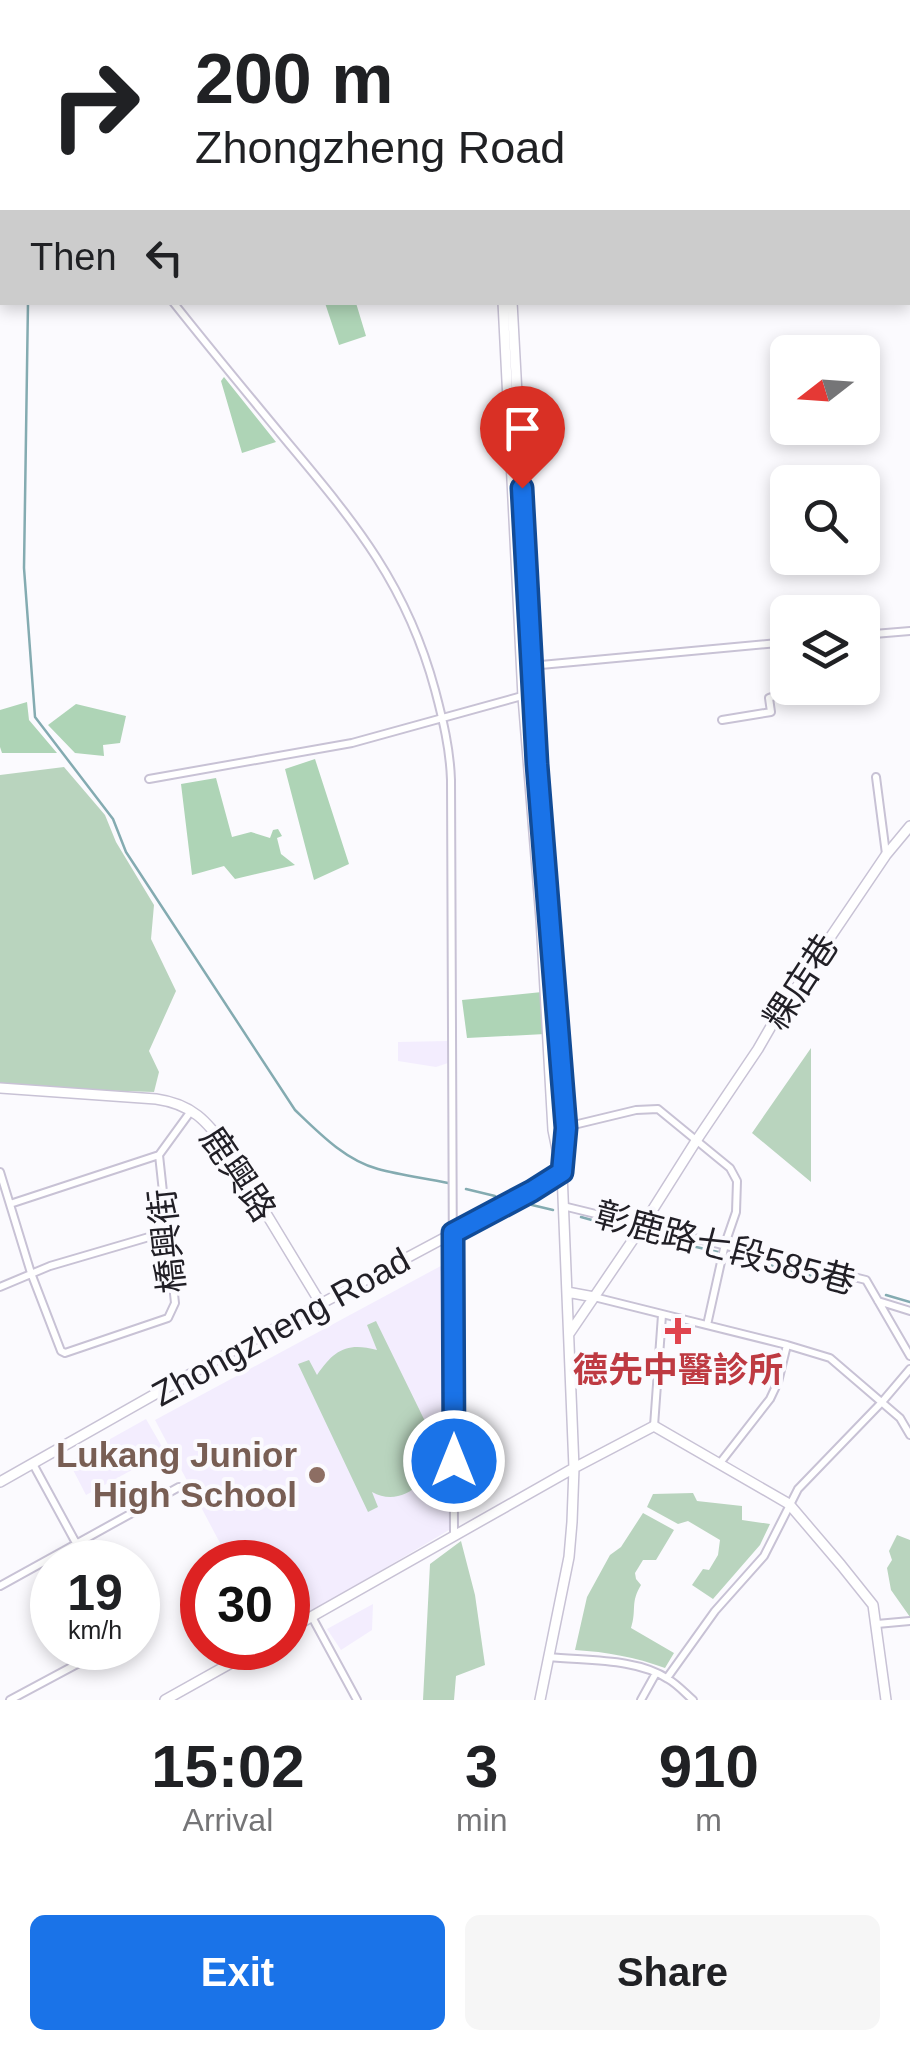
<!DOCTYPE html>
<meta charset="utf-8">
<style>
:root{--surface:#fff;--page:#f6f6f6;--text:#202124;--muted:#757577;--accent:#1a73e8}
body{margin:0;font-family:Arial,"Noto Sans TC",sans-serif;background:var(--page);color:var(--text);height:100vh;display:flex;flex-direction:column;font-size:38px;white-space:nowrap}
*{box-sizing:border-box;margin:0}
p{font-size:32px;color:var(--muted)}
.icon{flex:none;width:55px;height:55px;fill:none;stroke:currentColor;stroke-width:2;stroke-linecap:round;stroke-linejoin:round}
.map{position:relative;height:1700px;overflow:hidden}
.sheet{display:flex;flex-direction:column;background:var(--surface);flex:1}
.sheet>*{flex:none}
.guide{position:absolute;left:0px;top:0px;width:910px;height:305px;box-shadow:0 5px 15px #0003;background:#fff;color:var(--text);overflow:hidden}
.needle{width:65px;rotate:253deg}
.tools{position:absolute;left:770px;top:335px;display:grid;gap:20px}
.tools a{display:grid;place-items:center;width:110px;height:110px;border-radius:15px;background:var(--surface);box-shadow:0 5px 15px #0003;font-size:50px}
.speed{position:absolute;left:30px;top:1540px;display:flex;gap:20px;font-size:50px;font-weight:700;text-align:center}
.speed>*{display:grid;place-content:center;width:130px;height:130px;border-radius:50%;background:var(--surface);box-shadow:0 5px 15px #0003;line-height:1}
.speed small{font-size:25px;font-weight:400}
.speed .limit{border:15px solid #d22;background:#fff;color:#111}
.pin{position:absolute;display:grid;place-items:center;width:85px;height:85px;color:#fff;margin:-102px -42px;border-radius:50% 50% 50% 0;rotate:-45deg;box-shadow:0 0 10px #0007}
.pin .icon{rotate:45deg}
.me{position:absolute;width:110px;margin:-55px;rotate:0deg;stroke-linejoin:round;filter:drop-shadow(0 0 8px #0008)}
.turn{display:flex;align-items:center;gap:35px;height:210px;padding:0 30px;font-size:45px}
.turn .icon{width:130px;height:130px;stroke-width:2.5}
.turn b{display:block;font-size:70px;line-height:85px}
.then{display:flex;align-items:center;height:95px;padding:0 30px;background:#0003;gap:20px;font-size:38px}
.eta{display:flex;justify-content:space-evenly;align-items:center;height:170px;text-align:center}
.eta b{font-size:60px;font-weight:700;line-height:70px}
.action{display:flex;gap:20px;margin-top:auto;padding:20px 30px}
.action a{flex:1;height:115px;border-radius:15px;background:var(--accent);color:#fff;font-size:40px;font-weight:700;line-height:115px;text-align:center}
.action a+a{background:var(--page);color:var(--text)}
.map>svg:first-child{display:block}
.built{fill:#f3edfe}
.green{fill:#b9d4be}
.forest{fill:#aed4b6}
.lines{fill:none;stroke-linecap:round;stroke-linejoin:round}
.stream{stroke:#84abb1;stroke-width:2.5}
.street-casing{stroke:#c8c2d5;stroke-width:10}
.secondary-casing{stroke:#c8c2d5;stroke-width:12}
.street{stroke:#fff;stroke-width:6}
.secondary{stroke:#fff;stroke-width:9}
.route-casing{stroke:#114b97;stroke-width:25}
.route{stroke:#1a73e8;stroke-width:18}
.health-dot{fill:#e0444e;stroke:#fbfafe;stroke-width:4}
.education-dot{fill:#8d6e63;stroke:#fbfafe;stroke-width:4}
.labels{text-anchor:middle;stroke-width:8;stroke-linejoin:round;paint-order:stroke}
.street-label{font-size:35px;fill:#211f26;stroke:#fbfafe}
.health-label{font-size:35px;font-weight:bold;fill:#be3a42;stroke:#fbfafe}
.education-label{font-size:35px;font-weight:bold;fill:#785e54;stroke:#fbfafe;text-anchor:end}
</style>
<div class="map">
<svg width="910" height="1700" viewBox="0 0 910 1700">
<rect width="100%" height="100%" fill="#fbfafe"/>
<path class="built" d="M448 1041V1063L436 1067 398 1061V1042Z
M450 1261 449 1530 288 1626V1562H230L155 1420Z
M146 1419 165 1452 86 1495 69 1462Z
M373 1604 372 1630 341 1650 327 1629Z"/>
<path class="green" d="M64 767 105 815 116 842 154 905 151 939 176 991 149 1051 159 1072 154 1092 60 1089 0 1084V775Z
M811 1048V1182L752 1133Z
M376 1321 442 1456 436 1458 432 1455C430 1483 400 1508 372 1492L378 1507 368 1512 298 1364 309 1360 317 1375C334 1350 347 1342 377 1350L367 1325Z
M693 1493 697 1501 742 1506V1520L770 1524 760 1545 713 1599 692 1585 703 1569 709 1570 718 1555 720 1540 688 1521 678 1524 647 1507 653 1494Z
M643 1513 674 1530 656 1560H643L635 1573 636 1579 641 1585C630 1603 637 1609 631 1628L674 1653 665 1668C635 1657 607 1652 575 1650L587 1597 610 1555 621 1547Z
M897 1535 910 1540V1617L891 1590 887 1568 892 1560 889 1551Z
M461 1541 475 1595 485 1665 456 1676 454 1700H423L430 1564Z"/>
<path class="forest" d="M325 303H356L366 336 339 345Z
M224 377 276 442 242 453 221 381Z
M27 702 29 720 57 753H2L0 747V710Z
M76 704 126 716 120 743 103 745 104 756 75 753 48 725Z
M315 759 349 864 314 880 285 769Z
M216 778 232 837 251 832 270 838 273 830 278 829 282 836 277 838 281 854 295 865 235 879 224 866 192 875 181 784Z
M542 992 545 1034 467 1038 462 1000Z"/>
<g class="lines">
<path class="stream" d="M25 0V2
M0 99 2 102
M28 302 24 568 35 717 113 819 126 852 295 1110C319 1133 345 1160 378 1169 400 1175 424 1178 448 1183
M466 1189 495 1196
M532 1205 553 1210
M581 1217 631 1231
M644 1235 718 1252
M730 1255 852 1286
M886 1295 910 1302"/>
<defs>
<path id="street" d="M0 87 2 90
M173 302C211 350 250 397 289 444 357 525 407 586 435 690 443 720 450 749 451 780L454 1535
M862 635 910 631
M530 666 788 642
M722 720 771 712 769 698 793 689
M876 777 886 854
M149 779 352 743 533 693
M553 1130 636 1110 658 1109 730 1168 737 1181 736 1212 725 1244 707 1325
M0 1172 31 1273 61 1351 65 1353 168 1318 175 1303 159 1155 191 1111
M10 1204 159 1155
M563 1206 866 1280 910 1356
M0 1287 50 1266 166 1232
M594 1297 787 1345 830 1358 900 1418 910 1435
M878 1301 910 1311
M654 1426 662 1315
M720 1463 770 1399 778 1382 787 1345
M33 1464 76 1543
M0 1586 179 1487
M312 1617 357 1700
M877 1624 910 1621
M549 1657C586 1661 637 1658 668 1679 677 1684 685 1693 693 1700
M667 1678 715 1611 764 1556 798 1489 882 1402 910 1369
M10 1700 107 1648
M641 1700 656 1673"/>
<path id="secondary" d="M484 0 485 2
M495 0V2
M503 302 523 697 541 919 553 1130 559 1159
M512 302 537 764 566 1128 562 1172 574 1468 572 1522 569 1557 540 1700
M0 1088 156 1099C192 1104 207 1121 227 1149L321 1304
M567 1292 594 1297
M569 1334 643 1225 696 1141 758 1049 777 1016 886 855 910 826
M0 1482 210 1363 532 1191 562 1172
M288 1630 574 1468 654 1426 789 1504 841 1565 873 1605 886 1700
M165 1700 258 1648"/>
</defs>
<use href="#street" class="street-casing"/>
<use href="#secondary" class="secondary-casing"/>
<use href="#street" class="street"/>
<use href="#secondary" class="secondary"/>
</g>
<g class="lines">
<defs>
<path id="route" d="M454 1461 453 1233 532 1191 562 1172 566 1128 537 764 522 488"/>
</defs>
<use href="#route" class="route-casing"/>
<use href="#route" class="route"/>
</g>
<path class="health-dot" d="M673 1316h10v10h10v10h-10v10h-10v-10h-10v-10h10z"/>
<circle class="education-dot" cx="317" cy="1475" r="10"/>
<g class="labels">
<g class="street-label">
<text transform="translate(801 982) rotate(-57)" y="12">粿店巷</text>
<text transform="translate(238 1174) rotate(56)" y="12">鹿興路</text>
<text transform="translate(167 1241) rotate(-96)" y="12">橋興街</text>
<text transform="translate(725 1248) rotate(15)" y="12">彰鹿路七段585巷</text>
<text transform="translate(281 1327) rotate(-29)" y="12">Zhongzheng Road</text>
</g>
<g class="health-label">
<text x="678" y="1382">德先中醫診所</text>
</g>
<g class="education-label">
<text x="297" y="1467">Lukang Junior<tspan x="297" dy="40">High School</tspan></text>
</g>
</g>
</svg>
<div class="tools">
<a><svg class="needle" viewBox="-14 -14 28 28"><path d="M0-13l5 13h-10z" fill="#e53935"/><path d="M0 13l5-13h-10z" fill="#757577"/></svg></a>
<a><svg class="icon" aria-label="search" viewBox="0 0 24 24"><circle cx="10" cy="10" r="6"/><path d="M15 15l6 6"/></svg></a>
<a><svg class="icon" aria-label="layers" viewBox="0 0 24 24"><path d="M12 4l9 5-9 5-9-5zM3 14l9 5 9-5"/></svg></a>
</div>
<div class="speed"><div>19<small>km/h</small></div><div class="limit">30</div></div>
<div class="pin" style="left:522px;top:488px;background:#d93025"><svg class="icon" aria-label="arrive" viewBox="0 0 24 24"><path d="M6 21V4h12l-3 4 3 4H6"/></svg></div>
<svg class="me" style="left:454px;top:1461px" viewBox="-20 -20 40 40"><circle r="17" fill="#1a73e8" stroke="#fff" stroke-width="3"/><path d="M0-11L8 9 0 5-8 9z" fill="#fff"/></svg>
<div class="guide">
<div class="turn"><svg class="icon" aria-label="right" viewBox="0 0 24 24"><path d="M7 20v-9h11M14 6l5 5-5 5"/></svg><div><b>200 m</b>Zhongzheng Road</div></div>
<div class="then">Then<svg class="icon" aria-label="left" viewBox="0 0 24 24"><path d="M17 20v-9H6M10 6l-5 5 5 5"/></svg></div>
</div>
</div>
<section class="sheet">
<div class="eta">
<div><b>15:02</b><p>Arrival</p></div>
<div><b>3</b><p>min</p></div>
<div><b>910</b><p>m</p></div>
</div>
<div class="action"><a>Exit</a><a>Share</a></div>
</section>
